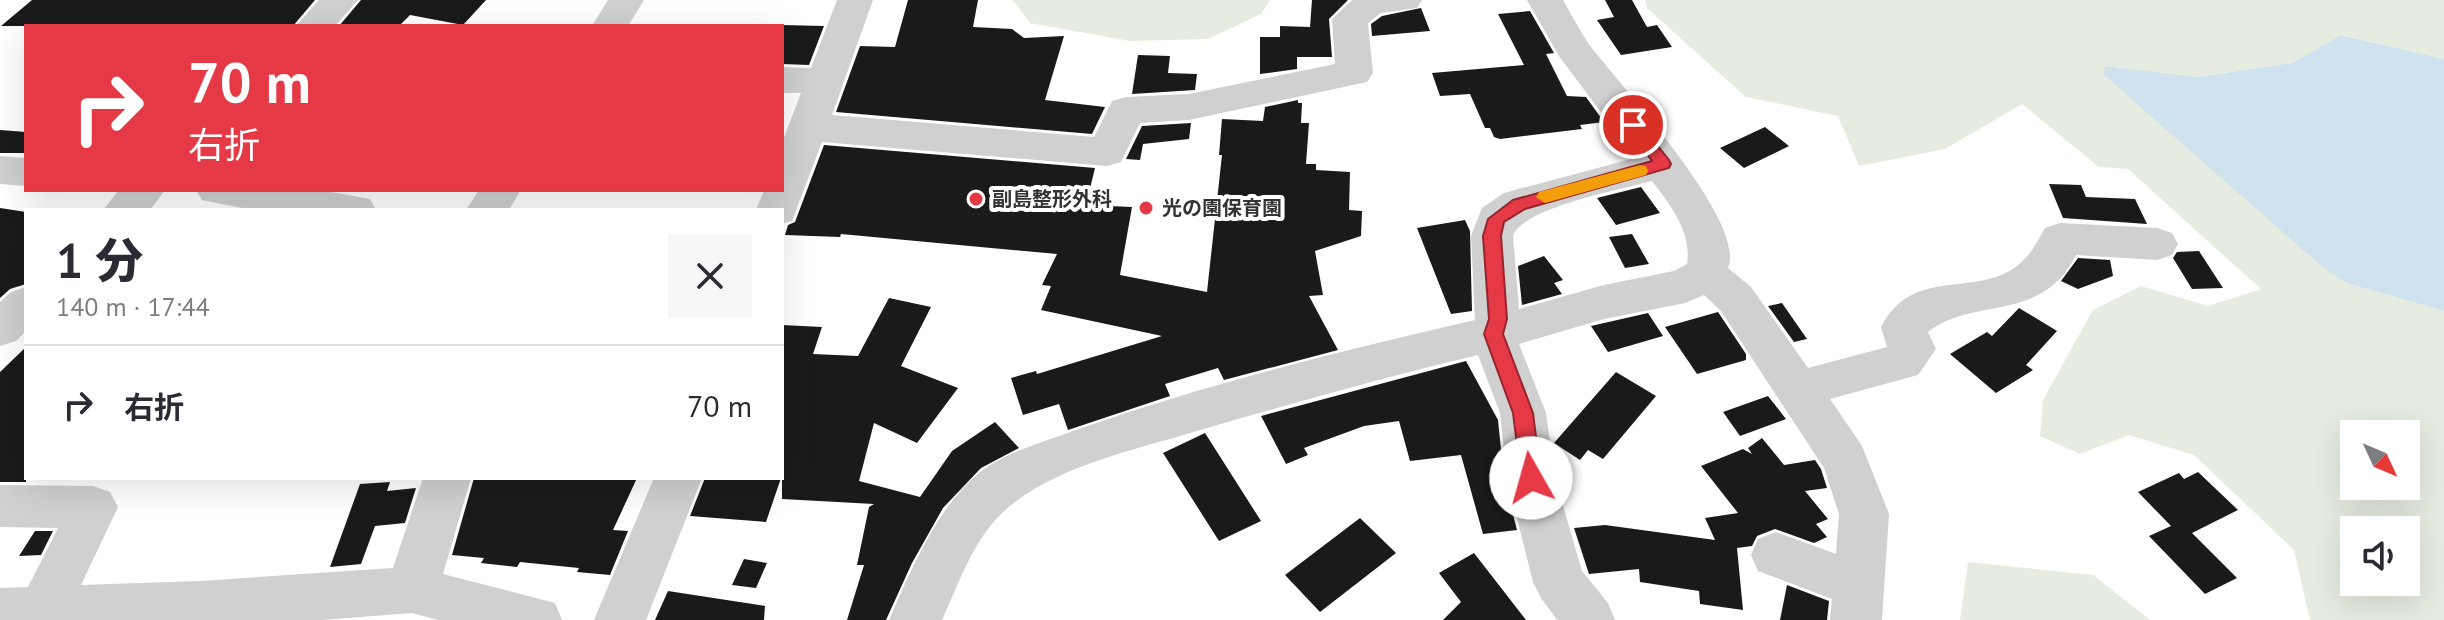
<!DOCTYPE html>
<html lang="ja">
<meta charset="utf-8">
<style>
:root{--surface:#fff;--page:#f7f7f7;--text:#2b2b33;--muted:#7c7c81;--line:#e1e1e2}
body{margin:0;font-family:"PT Sans","Noto Sans JP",sans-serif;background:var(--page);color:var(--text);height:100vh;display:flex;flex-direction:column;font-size:30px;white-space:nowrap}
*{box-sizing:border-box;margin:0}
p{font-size:26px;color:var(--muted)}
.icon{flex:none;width:44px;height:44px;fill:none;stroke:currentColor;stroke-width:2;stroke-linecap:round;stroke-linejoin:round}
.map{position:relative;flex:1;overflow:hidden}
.drawer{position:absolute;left:24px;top:208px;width:760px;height:272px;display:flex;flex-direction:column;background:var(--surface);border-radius:0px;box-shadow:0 8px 32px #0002}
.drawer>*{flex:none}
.guide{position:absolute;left:24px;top:24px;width:760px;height:168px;border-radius:0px;box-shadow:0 8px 32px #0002;background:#e63946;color:#fff;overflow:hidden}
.needle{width:52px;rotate:134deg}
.controls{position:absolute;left:2340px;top:420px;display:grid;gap:16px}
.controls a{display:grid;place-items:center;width:80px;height:80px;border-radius:0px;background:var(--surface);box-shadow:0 8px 32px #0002;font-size:40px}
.pin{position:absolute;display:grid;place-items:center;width:68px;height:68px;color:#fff;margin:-34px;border:4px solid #fff;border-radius:50%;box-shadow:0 2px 8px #0007}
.me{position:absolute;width:88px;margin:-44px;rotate:353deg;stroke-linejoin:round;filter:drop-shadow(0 0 6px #0008)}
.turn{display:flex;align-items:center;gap:28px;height:168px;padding:0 32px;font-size:36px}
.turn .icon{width:104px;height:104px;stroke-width:2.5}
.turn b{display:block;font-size:56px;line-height:68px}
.round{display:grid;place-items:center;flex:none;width:84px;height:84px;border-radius:0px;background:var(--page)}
.head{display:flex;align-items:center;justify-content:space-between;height:136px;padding:0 32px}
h1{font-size:48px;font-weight:800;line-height:60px}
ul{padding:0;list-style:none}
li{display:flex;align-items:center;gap:24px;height:120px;padding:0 32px;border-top:2px solid var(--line)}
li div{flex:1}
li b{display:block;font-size:30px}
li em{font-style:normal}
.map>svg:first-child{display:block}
.green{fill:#e6ecdf;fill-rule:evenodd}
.water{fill:#cfe2ee}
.building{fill:#1a1a1a}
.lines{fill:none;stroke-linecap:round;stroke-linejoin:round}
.minor{fill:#d0d0d0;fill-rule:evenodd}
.route{fill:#e63946;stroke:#96252e;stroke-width:2}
.slow{fill:#f59e0b}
.poi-dot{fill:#e63946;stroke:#fff;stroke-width:3}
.labels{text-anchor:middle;stroke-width:8;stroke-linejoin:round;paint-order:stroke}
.poi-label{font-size:20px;font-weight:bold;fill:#333;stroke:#fff;text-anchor:start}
</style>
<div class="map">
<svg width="2444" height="620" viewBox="0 0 2444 620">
<rect width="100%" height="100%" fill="#fff"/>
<path class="green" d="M1013 0H1270L1261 14 1208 39 1130 41 1030 23Z
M1645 0H2444V59L2342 35 2292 63 2196 77 2106 66 2346 283 2444 311V620H2310L2294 550 2194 455 2129 435 2080 454 2040 436 2043 400 2093 310 2141 286 2208 306 2261 289 2128 169 2099 167 2022 104 1945 149 1859 166 1838 116 1746 97 1648 9ZM2354 434H2406V486H2354ZM2354 530H2406V582H2354Z
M1968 562 2093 575 2150 620H1960Z"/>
<path class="water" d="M2341 35 2444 59V311L2346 283 2320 265 2104 75 2105 66 2197 77 2292 63Z"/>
<path class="building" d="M32 0H315L293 26H1Z
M361 0H486L463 25 410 15 399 26H339Z
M908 0H978L973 27 1012 29 1024 38 1064 36 1045 100 1105 107 1092 134 836 112 860 46 895 47Z
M1312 0H1348L1329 19 1332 57H1297V69L1260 74V37H1280V26L1310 27Z
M1605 0H1632L1647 27 1657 25 1672 47 1621 55 1597 20 1614 17Z
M1421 8 1430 31 1372 36 1371 24 1382 16Z
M1530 11 1554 53 1546 54 1567 96 1586 97 1604 122 1580 125 1582 129 1500 139 1494 137 1490 128H1485L1470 94 1440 96 1432 73 1524 65 1498 14Z
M782 25 824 26 809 65 782 64Z
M1138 55 1170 56 1168 73 1197 74 1195 90 1132 94Z
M1298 100V103H1302L1301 123H1309L1306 164H1316V170L1350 172 1349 210 1362 211 1361 236 1315 251 1323 295 1309 296 1338 350 1224 380 1218 368 1165 384 1170 396 1068 430 1059 404 1023 415 1011 378 1036 371 1037 374 1162 336 1041 310 1051 286 1042 285 1057 254 841 234 840 237 785 235 788 225 795 222 824 145 1095 168 1086 205 1132 207 1120 275 1207 292 1222 155H1219L1222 119 1263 121 1265 107Z
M1191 123 1189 139 1143 144 1140 160 1126 159 1142 126Z
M1765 127 1789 146 1744 168 1720 148Z
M0 130 26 132V153H0Z
M2049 184 2081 185 2086 197 2135 199 2147 224 2063 218Z
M1641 187 1660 213 1616 225 1597 198Z
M0 208 26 212V284L10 289 0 298Z
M1465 220 1470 231 1472 311 1451 314 1417 228Z
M1632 234 1649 264 1625 268 1609 237Z
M2199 251 2223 288 2192 289 2173 258 2177 252Z
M1544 256 1563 280 1554 283 1562 294 1522 305 1518 266Z
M2078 258 2110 260 2113 276 2078 289 2061 281Z
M889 298 931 307 901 366 958 388 917 443 874 423 859 481 920 497 952 451 995 422 1019 448 981 468 943 508 912 563 886 620H847L864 565H857L869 507 874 504 782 499V325L822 327 813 354 858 356Z
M1782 303 1807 339 1794 342 1768 306Z
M2019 308 2057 331 2026 365 2033 370 1996 393 1950 354 1987 332 1992 336Z
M1718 312 1746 354V360L1697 374 1665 327Z
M1648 313 1663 336 1608 352 1591 326Z
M26 347V482H0V372Z
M1466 361 1498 420 1504 479 1517 530 1483 534 1461 455 1410 461 1399 421 1364 426 1304 448 1308 455 1286 464 1261 416Z
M1616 372 1656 396 1603 459 1588 450 1580 460 1554 443Z
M1768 396 1786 419 1740 436 1723 412Z
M1205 433 1261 521 1219 541 1163 453Z
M1762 438 1784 465 1815 460 1821 469 1827 488 1805 491 1828 519 1816 524 1827 537 1814 543 1775 529 1757 536 1752 546 1737 548 1743 610 1700 604 1699 591 1640 582 1639 569 1589 574 1574 528 1605 525 1715 540 1705 518 1738 513 1701 466 1743 449 1752 454 1748 448Z
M2198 472 2238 510 2192 533 2237 578 2205 594 2149 536 2171 526 2138 492 2179 473 2184 479Z
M474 478H637L613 530 628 531 610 575 577 572 579 568 520 562 517 567 481 563 484 558 452 555Z
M705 478H781L766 522 690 516Z
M390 482 387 491 416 488 405 523 375 526 361 564 330 567 360 484Z
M1360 518 1396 553 1320 612 1285 575Z
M35 531H53L41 555 19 556Z
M1474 553 1526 620H1443L1461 602 1439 573Z
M744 559 767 563 756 588 732 585Z
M1787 585 1829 601 1827 620H1780Z
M668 591 765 606 764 620H655Z"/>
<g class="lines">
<path class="minor" d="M319 0H358L335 26H296Z
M608 0H644L628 26H592Z
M837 0H873L832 115 1094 137 1112 101 1126 97 1189 94 1335 64 1332 19 1352 0H1422L1417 8 1381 13 1368 23 1373 73 1367 82 1189 120 1140 123 1121 162 1107 166 822 142 792 221 782 224V210H756L764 190H782V143L801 93H782V67L811 68Z
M1527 0H1563C1571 14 1579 29 1588 43 1618 83 1748 222 1728 268L1751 287 1808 368 1887 347 1881 327C1912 268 1968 296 2011 270 2028 260 2036 244 2045 228L2060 223 2157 228 2172 233 2178 244 2172 255 2157 260 2076 255C2042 324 1973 296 1928 332L1936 349 1918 375 1830 399 1862 446 1889 514 1882 620H1830L1832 599 1758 571 1751 555 1758 539 1776 532 1836 554 1839 514 1824 468 1721 311 1704 295 1685 303 1604 319 1519 344 1546 413 1555 478 1582 571 1608 603 1615 620H1557L1541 598 1533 582 1507 478 1500 413 1478 355C1381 378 1286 405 1190 433 1130 451 1059 466 1010 506 975 534 960 581 942 620H889C910 572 933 516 972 479 1000 453 1041 443 1076 430 1206 384 1341 351 1475 320L1471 236 1482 208 1504 193 1635 158 1559 56ZM1652 181C1671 206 1692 232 1687 264L1674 271 1604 285 1519 309 1513 236C1521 208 1623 189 1652 181Z
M0 156 26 158V186L0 184Z
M119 190H165L150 210H103Z
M196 190H320L370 199 376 210H252L202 200Z
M479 190H521L509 210H466Z
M26 287V331L16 341 0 346V302L11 292Z
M423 478H471L443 574 555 603 562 620H438L412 613 322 620H0V588L28 587 58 528 0 527V485L93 486 110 492 118 507 81 585 200 581 393 568Z
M654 478H702L646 620H594Z"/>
</g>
<path class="route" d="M1633 119 1638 121 1669 160 1671 164 1669 168 1525 209 1504 222 1501 236 1507 319 1503 334 1533 413 1541 478 1538 484 1531 486 1524 484 1521 478 1513 413 1484 334 1489 319 1483 236 1488 219 1513 200 1652 161 1625 125Z"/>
<path class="slow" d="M1640 165 1646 166 1648 171 1646 175 1545 203 1536 197 1539 192Z"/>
<g class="poi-dot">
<circle cx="976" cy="199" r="8"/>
<circle cx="1146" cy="208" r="8"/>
</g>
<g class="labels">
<g class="poi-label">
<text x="992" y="206">副島整形外科</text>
<text x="1162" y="215">光の園保育園</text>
</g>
</g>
</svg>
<div class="controls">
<a><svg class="needle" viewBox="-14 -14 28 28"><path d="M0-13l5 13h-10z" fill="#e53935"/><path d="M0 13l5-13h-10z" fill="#7c7c81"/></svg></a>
<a><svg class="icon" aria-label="sound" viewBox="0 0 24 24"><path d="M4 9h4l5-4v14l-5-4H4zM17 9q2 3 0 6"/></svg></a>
</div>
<div class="pin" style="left:1633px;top:125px;background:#d93025"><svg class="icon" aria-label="arrive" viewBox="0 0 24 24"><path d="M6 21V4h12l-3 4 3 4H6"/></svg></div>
<svg class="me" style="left:1531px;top:478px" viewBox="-20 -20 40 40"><circle r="19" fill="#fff"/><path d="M0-13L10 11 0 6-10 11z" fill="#e63946"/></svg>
<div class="guide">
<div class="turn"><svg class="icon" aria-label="right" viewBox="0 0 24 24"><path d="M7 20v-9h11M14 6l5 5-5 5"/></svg><div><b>70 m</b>右折</div></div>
</div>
<section class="drawer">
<div class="head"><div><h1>1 分</h1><p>140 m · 17:44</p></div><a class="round"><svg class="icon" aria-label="close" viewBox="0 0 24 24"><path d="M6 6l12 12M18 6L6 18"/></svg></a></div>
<ul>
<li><svg class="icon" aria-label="right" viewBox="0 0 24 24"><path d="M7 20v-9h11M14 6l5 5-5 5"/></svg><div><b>右折</b></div><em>70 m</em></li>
</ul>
</section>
</div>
